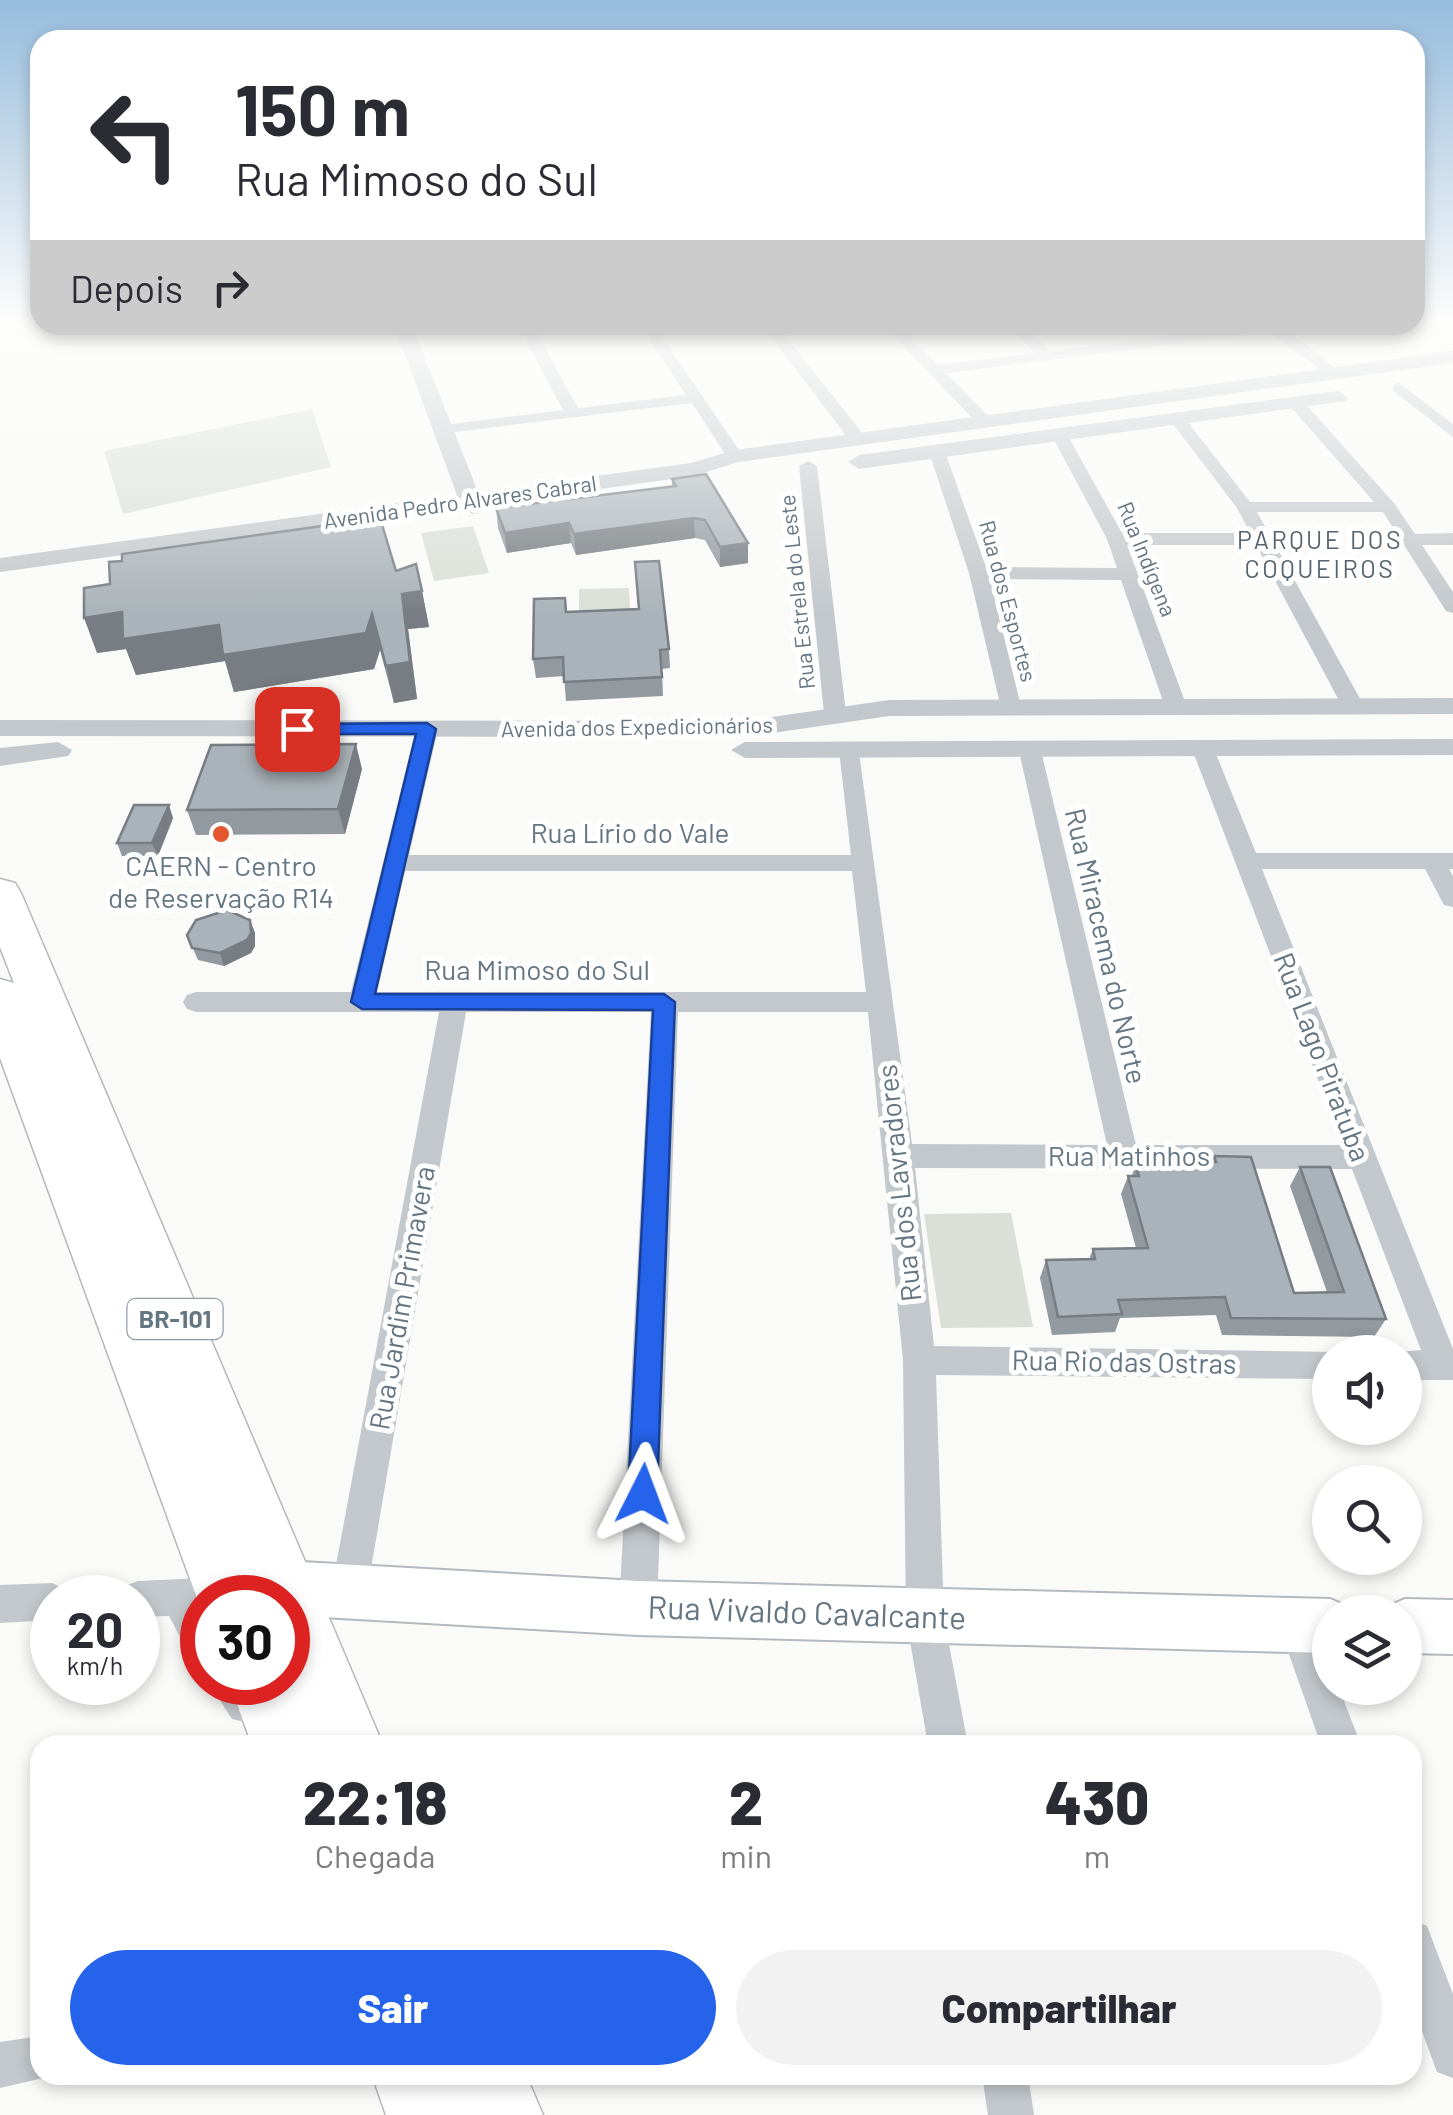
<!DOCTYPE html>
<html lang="pt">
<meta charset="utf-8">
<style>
:root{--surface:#fff;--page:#f2f2f3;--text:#2b2b33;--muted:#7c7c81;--accent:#2563eb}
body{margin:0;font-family:Barlow,sans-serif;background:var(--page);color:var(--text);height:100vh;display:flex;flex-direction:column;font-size:38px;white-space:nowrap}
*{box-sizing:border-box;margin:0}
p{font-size:32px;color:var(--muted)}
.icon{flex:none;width:55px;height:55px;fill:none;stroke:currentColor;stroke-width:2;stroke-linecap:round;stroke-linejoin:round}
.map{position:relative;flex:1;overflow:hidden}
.details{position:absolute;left:30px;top:1735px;width:1392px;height:350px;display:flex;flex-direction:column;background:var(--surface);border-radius:30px;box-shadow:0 5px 15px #0003}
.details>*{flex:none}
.guide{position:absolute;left:30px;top:30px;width:1395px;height:305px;border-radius:30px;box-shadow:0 5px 15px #0003;background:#fff;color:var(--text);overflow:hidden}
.tools{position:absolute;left:1312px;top:1335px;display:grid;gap:20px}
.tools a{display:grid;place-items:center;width:110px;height:110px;border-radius:50%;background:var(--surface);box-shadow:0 5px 15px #0003;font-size:50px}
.speed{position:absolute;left:30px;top:1575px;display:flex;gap:20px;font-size:50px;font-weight:700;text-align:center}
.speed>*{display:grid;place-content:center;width:130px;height:130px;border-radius:50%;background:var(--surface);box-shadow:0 5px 15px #0003;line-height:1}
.speed small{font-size:25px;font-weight:400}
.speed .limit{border:15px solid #d22;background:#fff;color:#111}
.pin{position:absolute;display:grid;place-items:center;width:85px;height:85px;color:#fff;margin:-42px;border-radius:20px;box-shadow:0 5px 15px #0006}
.me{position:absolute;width:110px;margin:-55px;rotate:3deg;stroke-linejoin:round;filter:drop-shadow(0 0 8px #0008)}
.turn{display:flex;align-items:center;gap:35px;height:210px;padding:0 40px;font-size:45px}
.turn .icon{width:130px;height:130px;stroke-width:2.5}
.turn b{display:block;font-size:70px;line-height:85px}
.then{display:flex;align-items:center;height:95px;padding:0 40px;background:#0003;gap:20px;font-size:38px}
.eta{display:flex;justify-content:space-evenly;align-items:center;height:170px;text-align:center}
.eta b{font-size:60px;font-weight:800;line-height:70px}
.primary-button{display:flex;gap:20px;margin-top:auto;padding:20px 40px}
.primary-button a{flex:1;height:115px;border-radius:60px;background:var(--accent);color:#fff;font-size:40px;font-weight:800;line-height:115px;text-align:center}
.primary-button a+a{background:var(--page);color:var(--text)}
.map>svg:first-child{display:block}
.green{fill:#dadfd7}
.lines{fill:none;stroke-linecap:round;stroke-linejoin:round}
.secondary-casing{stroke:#b3babf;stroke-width:4}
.trunk-casing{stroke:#b4b9bd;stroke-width:3}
.minor{fill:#c3c8cc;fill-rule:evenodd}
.tertiary{fill:#c3c8cc;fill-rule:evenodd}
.secondary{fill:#fff;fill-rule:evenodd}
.trunk{fill:#fff;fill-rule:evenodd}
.wall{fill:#929a9f}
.shaded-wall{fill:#777d82}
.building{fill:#aab3b9;stroke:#777d82;stroke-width:2.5}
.route{fill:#2563eb;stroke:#184099;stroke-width:2.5}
.poi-dot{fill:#e4572e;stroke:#fff;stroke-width:4}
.labels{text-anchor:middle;stroke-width:10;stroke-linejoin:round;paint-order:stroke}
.far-street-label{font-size:22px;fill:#657683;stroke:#fff}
.far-neighbourhood-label{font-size:25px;letter-spacing:2.5px;fill:#57646e;stroke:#fff}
.shield{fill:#fff;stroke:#939fa8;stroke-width:2.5}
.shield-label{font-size:25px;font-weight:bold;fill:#657683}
.street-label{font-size:28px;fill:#657683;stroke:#fff}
.poi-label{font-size:28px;fill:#657683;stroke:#fff}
.near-street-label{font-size:32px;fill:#657683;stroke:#fff}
</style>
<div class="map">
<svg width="1453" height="2115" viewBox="0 0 1453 2115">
<rect width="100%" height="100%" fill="#fafaf8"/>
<path class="green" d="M312 409 331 467 123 514 104 451Z
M473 526 489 573 434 581 421 533Z
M629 588 631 624 579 626V589Z
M1011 1213 1033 1327 941 1328 924 1214Z"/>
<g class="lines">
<defs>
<path id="secondary" d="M284 1561 638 1581 1330 1599 1349 1607 1352 1612H1330V1653L638 1635 288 1615V1598H261L257 1588 265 1569Z
M1405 1599 1453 1600V1654L1405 1653V1612H1383L1386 1607Z"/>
<path id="trunk" d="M0 879 15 883 21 893 383 1745H252L229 1682H288V1598H202V1611L197 1598 0 1058V979L14 983 0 947Z
M372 2075H526L543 2115H386Z"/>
</defs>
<use href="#secondary" class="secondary-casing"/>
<use href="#trunk" class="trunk-casing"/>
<path class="minor" d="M518 325H532L578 408 686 395 640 325H654L743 456 729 460 692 403 437 434V426L443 425 563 410Z
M762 325H777L863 434V442H851Z
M883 325H898L938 365 1035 353 1006 325H1022L1051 351 1250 325H1291L1284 329 1343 373 1330 376 1268 332 946 373 989 417 991 420 983 425 977 423Z
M1399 383 1453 424V437L1393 391V385Z
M1296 398 1302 400 1394 503 1415 534 1453 533V545H1422L1453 592V613L1446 611 1383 512H1257L1364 706 1361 711 1353 712 1342 706 1256 545H1127L1187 707 1184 712H1168L1165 707 1121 580 990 579 1021 707 1018 712H1002L969 573 929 452 931 448 945 452 986 567 1117 568 1107 539 1052 436 1054 432 1068 436 1122 533H1250L1237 508 1170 420 1178 415 1184 417 1250 502H1374L1290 406V400Z
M808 461 817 466 846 713 835 719 824 713 799 466Z
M427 722 438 729 409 855H851L839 750 842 745H858L912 1144 1107 1145 1019 751 1022 746 1030 744 1041 751 1136 1145H1343L1192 749 1195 744H1211L1214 749 1256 853H1453V869H1449L1453 876V907L1444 905 1425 869H1262L1453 1349V1380H1405V1352H1399L1421 1350 1352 1169 915 1168 934 1346 1338 1352H1330V1379L936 1375 944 1618 968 1745H928L906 1618 903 1360 868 1012H678L657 1608 651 1621 638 1627 625 1621 619 1608 651 1012H466L367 1592 362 1605 349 1610 336 1605 331 1592 439 1012H196L187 1009 183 1002 187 995 196 992H351L416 729ZM405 871H852L866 992H377Z
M228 1577 241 1582 246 1595 202 1598V1660L189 1654 169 1616 138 1617V1598H120L125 1586 138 1581Z
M52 1583 65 1589 69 1598H52V1620L0 1623V1585Z
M1298 1607 1311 1613 1330 1662V1688H1339L1361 1745H1321L1279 1626 1285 1613Z
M208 1682H252L279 1694 284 1708 279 1722 265 1727 232 1719Z
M1412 1920 1427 1926 1453 1994V2078L1437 2072 1412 2004Z
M40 2036V2075H56L0 2088V2042Z
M982 2075H1028L1034 2115H988Z"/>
<path class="tertiary" d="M394 325H412L478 492 691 463 735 450 1453 351V363L738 462 694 476 484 505 481 512 473 514 462 508 0 572V558L457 495Z
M1338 391 1348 397 1345 401 859 469 848 462 859 455Z
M1453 698V714L889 716 744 737 0 736V720L744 721 889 700Z
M1453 739V755L745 758 731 750 745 742Z
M58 742 72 750 68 756 0 766V748Z"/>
<use href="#secondary" class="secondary"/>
<use href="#trunk" class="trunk"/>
</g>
<path class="wall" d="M672 479 748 563 720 567 705 540 695 538 576 555 571 543 507 553 498 528 496 508 672 486Z
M635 562 669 649 670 668 662 669 663 696 566 701 564 676 536 678 533 659 567 612 639 609Z
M396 571 422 591 429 627 408 629 417 699 394 703 380 650 374 669 234 692 225 661 136 675 126 649 97 653 110 584Z
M362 769 345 834 196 835 187 810Z
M173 818 158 856H122L117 843Z
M250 920 255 933V946L251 953 224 966 198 960 187 935Z
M1214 1156 1294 1293 1327 1292 1290 1186 1300 1167 1386 1319 1374 1337 1222 1335 1216 1315 1120 1318 1115 1332 1052 1335 1040 1278 1046 1260 1089 1259 1093 1249 1136 1248 1121 1194 1128 1176H1132L1135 1164 1212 1162Z"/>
<path class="shaded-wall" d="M694 518 695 538 576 555 574 534Z
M569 523 571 543 507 553 505 533Z
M748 543V563L720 567V547Z
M422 591 429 627 408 629 417 699 394 703 386 666 402 594Z
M122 612 219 625 372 614 380 650 374 669 234 692 225 661 136 675 126 649 97 653 84 618Z
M356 744 362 769 345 834 338 809Z
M169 805 173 818 158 856 152 843Z
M250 920 255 933V946L251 953 224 966 220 953Z"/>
<path class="building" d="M706 474 748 543 720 547 705 520 694 518 574 534 569 523 505 533 496 508 676 486 672 479Z
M380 518 396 571 416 564 422 591 402 594 410 662 386 666 372 614 366 633 223 655 219 625 123 639 122 612 84 618V588L110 584 109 562 122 561V554Z
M659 561 669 649 660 650 662 677 564 682 563 657 533 659 534 599 565 598 566 612 639 609 635 562Z
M356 744 338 809 187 810 211 745Z
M134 805H169L152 843H117Z
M227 910 250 920 251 933 247 940 220 953 192 948 187 935 196 920Z
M1214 1156 1251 1157 1294 1293 1344 1292 1300 1167H1330L1386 1319 1231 1318 1225 1297 1118 1300 1122 1314 1058 1317 1046 1260 1095 1259 1093 1249 1148 1248 1128 1176H1139L1135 1164 1216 1162Z"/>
<linearGradient id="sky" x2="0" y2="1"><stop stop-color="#96bcdc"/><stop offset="0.52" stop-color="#fdfdfc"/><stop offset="1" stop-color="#fdfdfc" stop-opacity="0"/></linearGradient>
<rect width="1453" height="615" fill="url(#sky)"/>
<path class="route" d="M427 723 436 729 375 994H664L675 1002 657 1494 653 1504 643 1508 632 1504 628 1494 653 1010 362 1009 351 1002 416 734H297L288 729 297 724Z"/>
<circle class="poi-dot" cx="221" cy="834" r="10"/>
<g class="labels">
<g class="far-street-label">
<text transform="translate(460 502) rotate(-8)" y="8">Avenida Pedro Alvares Cabral</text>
<text transform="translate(1147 559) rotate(68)" y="8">Rua Indígena</text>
<text transform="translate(797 592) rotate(-96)" y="8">Rua Estrela do Leste</text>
<text transform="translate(1008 601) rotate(75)" y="8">Rua dos Esportes</text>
<text transform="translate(637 727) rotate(-1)" y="8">Avenida dos Expedicionários</text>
</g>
<g class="far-neighbourhood-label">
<text x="1320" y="549">PARQUE DOS<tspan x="1320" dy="29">COQUEIROS</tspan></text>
</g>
<rect class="shield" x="127.5" y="1299" width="95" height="40" rx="8"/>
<g class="shield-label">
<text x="175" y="1328">BR-101</text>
</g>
<g class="street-label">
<text x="630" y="843">Rua Lírio do Vale</text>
<text transform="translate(1106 946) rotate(77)" y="10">Rua Miracema do Norte</text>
<text x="537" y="980">Rua Mimoso do Sul</text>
<text transform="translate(1322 1057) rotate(69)" y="10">Rua Lago Piratuba</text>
<text x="1129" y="1166">Rua Matinhos</text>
<text transform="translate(899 1183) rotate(-96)" y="10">Rua dos Lavradores</text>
<text transform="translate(402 1298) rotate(-80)" y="10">Rua Jardim Primavera</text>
<text transform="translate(1124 1362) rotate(1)" y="10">Rua Rio das Ostras</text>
</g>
<g class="poi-label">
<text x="221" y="876">CAERN - Centro<tspan x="221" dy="32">de Reservação R14</tspan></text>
</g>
<g class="near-street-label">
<text transform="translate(807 1613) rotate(2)" y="11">Rua Vivaldo Cavalcante</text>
</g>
</g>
</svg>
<div class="tools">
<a><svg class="icon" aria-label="sound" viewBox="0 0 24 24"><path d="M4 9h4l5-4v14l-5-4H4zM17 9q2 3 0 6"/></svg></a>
<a><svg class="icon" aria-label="search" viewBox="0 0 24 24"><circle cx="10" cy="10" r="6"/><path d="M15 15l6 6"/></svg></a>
<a><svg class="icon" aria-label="layers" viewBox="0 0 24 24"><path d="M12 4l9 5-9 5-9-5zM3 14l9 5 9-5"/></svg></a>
</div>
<div class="speed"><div>20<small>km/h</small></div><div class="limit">30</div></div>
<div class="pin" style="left:297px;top:729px;background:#d93025"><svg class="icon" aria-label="arrive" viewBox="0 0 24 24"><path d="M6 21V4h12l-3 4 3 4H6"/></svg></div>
<svg class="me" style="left:643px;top:1494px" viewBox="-20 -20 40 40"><path d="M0-17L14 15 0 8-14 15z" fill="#2563eb" stroke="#fff" stroke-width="4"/></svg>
<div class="guide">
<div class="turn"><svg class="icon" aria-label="left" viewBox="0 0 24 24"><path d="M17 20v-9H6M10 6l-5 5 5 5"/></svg><div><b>150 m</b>Rua Mimoso do Sul</div></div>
<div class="then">Depois<svg class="icon" aria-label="right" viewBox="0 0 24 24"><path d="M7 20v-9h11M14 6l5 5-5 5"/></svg></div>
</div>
<section class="details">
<div class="eta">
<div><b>22:18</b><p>Chegada</p></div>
<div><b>2</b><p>min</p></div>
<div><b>430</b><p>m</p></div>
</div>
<div class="primary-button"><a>Sair</a><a>Compartilhar</a></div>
</section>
</div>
